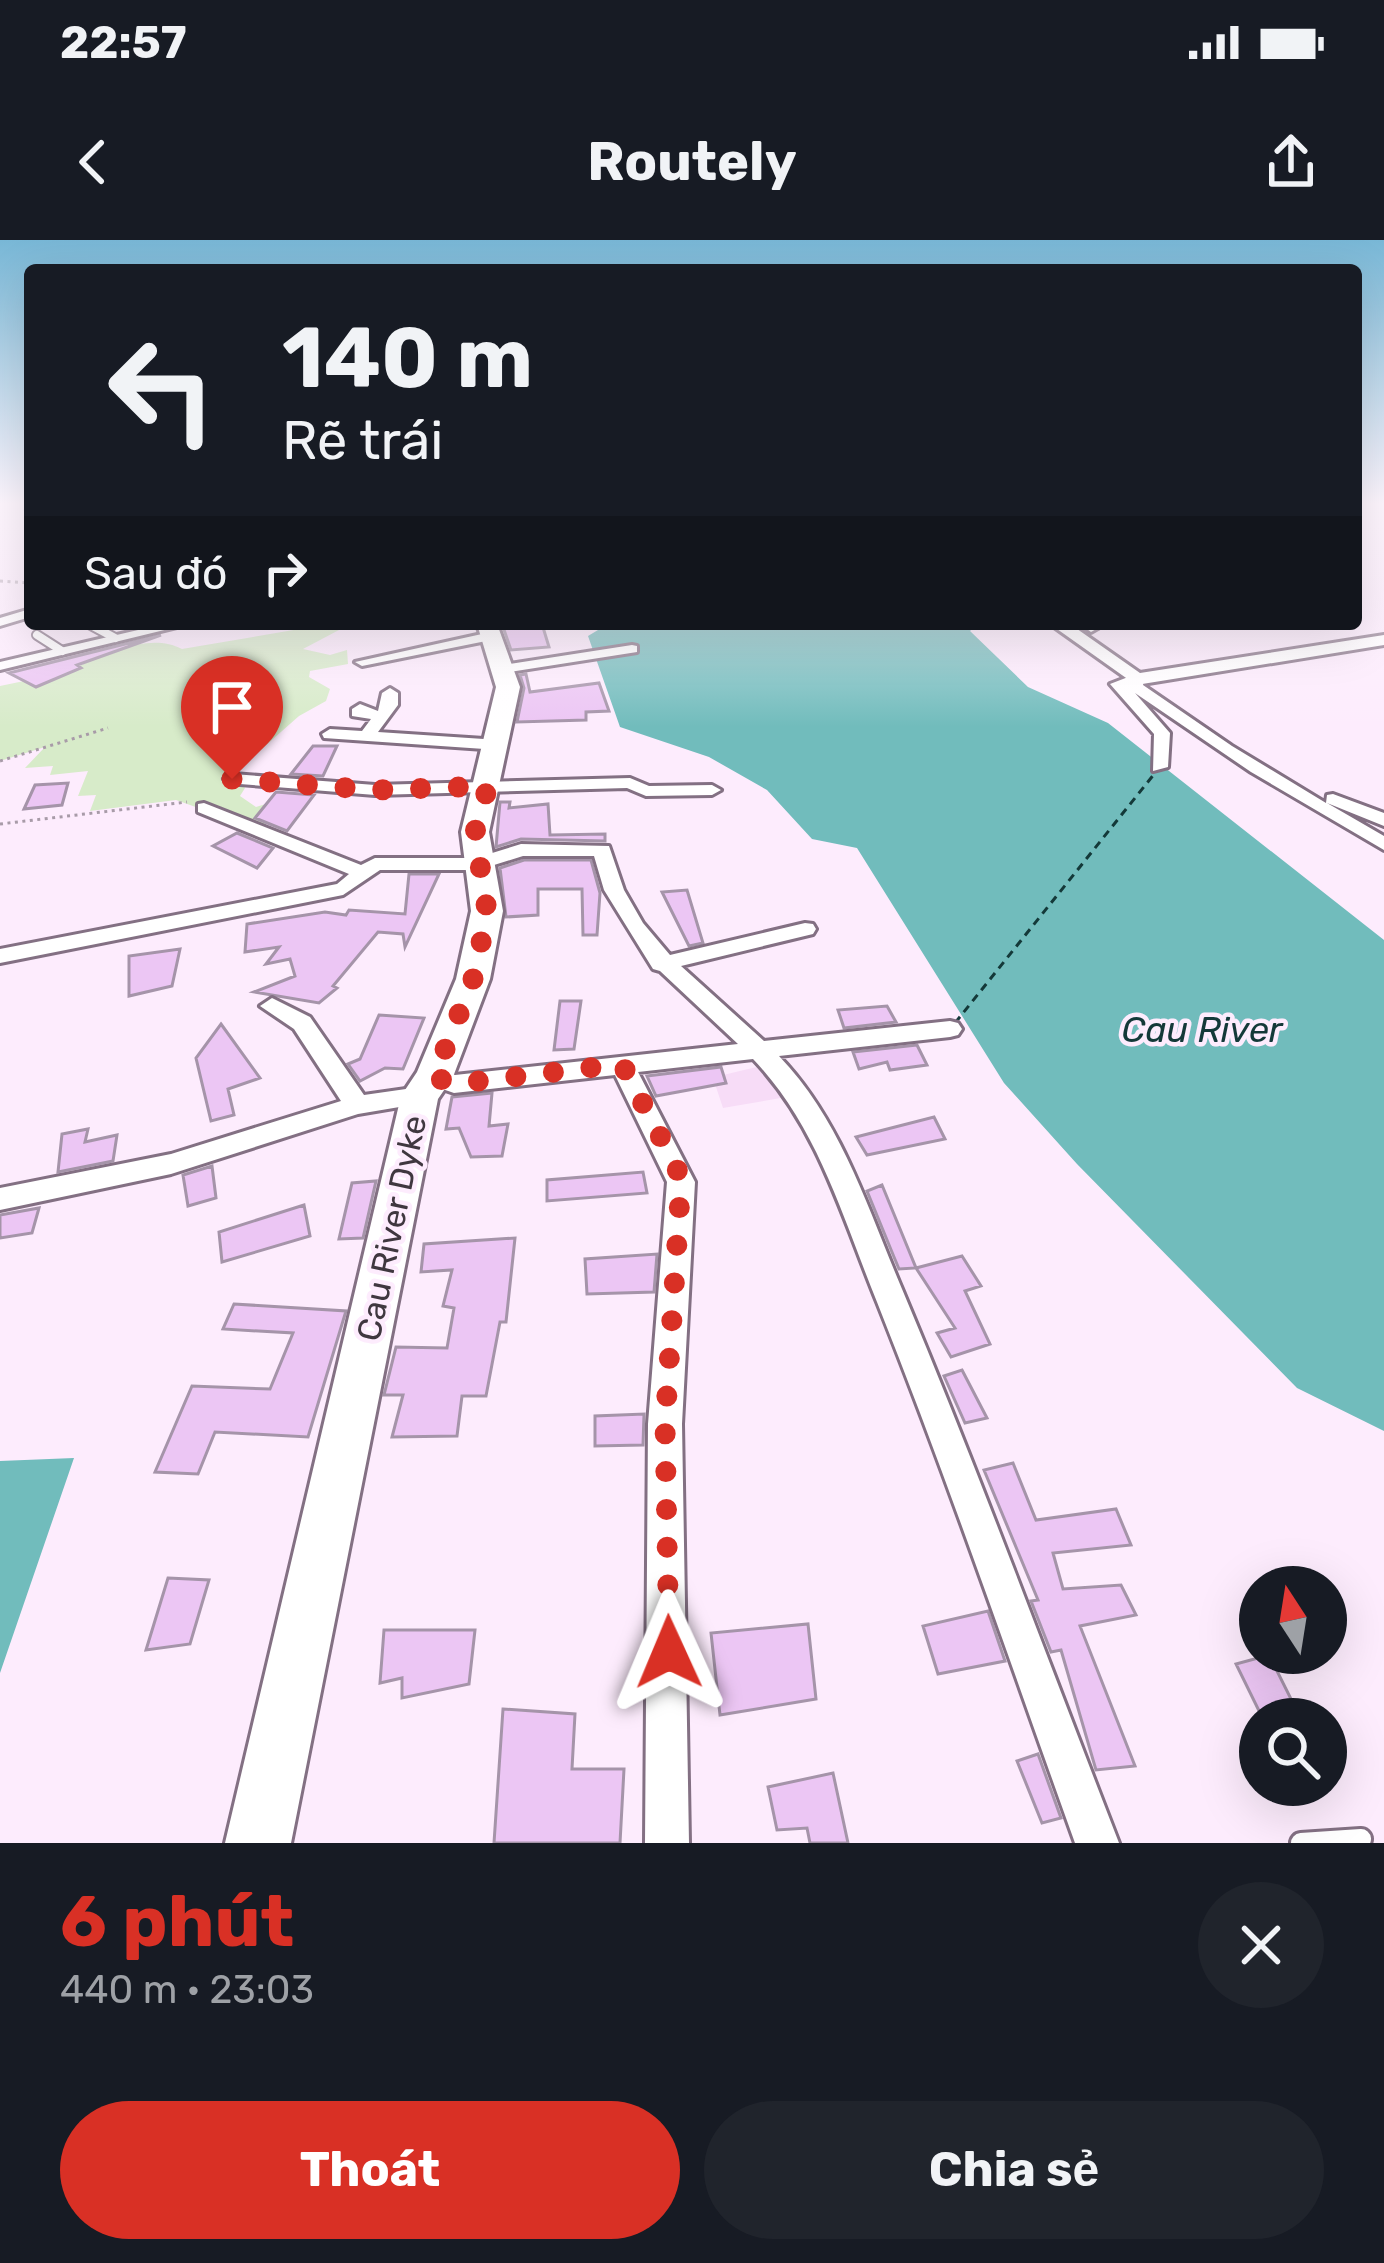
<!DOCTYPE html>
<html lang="vi">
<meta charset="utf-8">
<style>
:root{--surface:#171b24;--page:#20242c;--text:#f1f3f6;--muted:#9ea1a6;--accent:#d93025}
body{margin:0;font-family:Rubik,sans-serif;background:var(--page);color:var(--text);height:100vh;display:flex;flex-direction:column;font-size:45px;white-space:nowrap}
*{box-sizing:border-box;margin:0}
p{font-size:39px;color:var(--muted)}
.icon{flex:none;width:66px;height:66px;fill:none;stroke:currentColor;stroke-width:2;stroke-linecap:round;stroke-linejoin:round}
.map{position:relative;height:1603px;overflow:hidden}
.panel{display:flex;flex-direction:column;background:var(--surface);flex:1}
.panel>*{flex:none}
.hud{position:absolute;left:24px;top:24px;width:1338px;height:366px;border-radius:12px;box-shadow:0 12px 48px #0002;background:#171b24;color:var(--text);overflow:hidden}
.needle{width:78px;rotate:348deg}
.controls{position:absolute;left:1239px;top:1326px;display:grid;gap:24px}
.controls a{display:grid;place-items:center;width:108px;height:108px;border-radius:50%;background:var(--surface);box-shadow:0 12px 48px #0002;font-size:60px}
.pin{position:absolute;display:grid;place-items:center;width:102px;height:102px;color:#fff;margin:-123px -51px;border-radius:50% 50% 50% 0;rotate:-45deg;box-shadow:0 0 12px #0007}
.pin .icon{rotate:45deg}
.me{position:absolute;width:132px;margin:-66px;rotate:359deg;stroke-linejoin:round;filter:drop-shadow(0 0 9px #0008)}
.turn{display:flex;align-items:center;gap:42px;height:252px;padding:0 60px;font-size:54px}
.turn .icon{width:156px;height:156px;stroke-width:2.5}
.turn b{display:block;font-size:84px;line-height:102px}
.then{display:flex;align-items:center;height:114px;padding:0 60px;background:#0003;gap:24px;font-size:45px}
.round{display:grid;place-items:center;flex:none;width:126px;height:126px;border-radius:63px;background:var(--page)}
.summary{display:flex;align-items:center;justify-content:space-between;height:204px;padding:0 60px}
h1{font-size:72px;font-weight:700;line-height:90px;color:var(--accent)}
.primary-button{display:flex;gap:24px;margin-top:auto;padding:24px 60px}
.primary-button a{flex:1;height:138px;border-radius:72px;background:var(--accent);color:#fff;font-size:48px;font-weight:700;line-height:138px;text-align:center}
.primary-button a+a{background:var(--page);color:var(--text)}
.status{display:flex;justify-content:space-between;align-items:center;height:84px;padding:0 60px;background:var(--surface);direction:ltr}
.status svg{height:33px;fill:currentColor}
header{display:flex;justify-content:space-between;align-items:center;height:156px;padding:0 60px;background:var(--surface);font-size:54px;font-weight:700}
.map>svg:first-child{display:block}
.built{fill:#f7dcf7}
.green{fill:#d7ebc9}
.water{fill:#71bcbc}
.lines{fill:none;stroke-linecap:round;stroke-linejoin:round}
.ferry{stroke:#143939;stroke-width:3;stroke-dasharray:8 6;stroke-linecap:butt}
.building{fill:#ecc6f4;stroke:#a594a9;stroke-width:3}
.service-far1-casing{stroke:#837083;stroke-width:12}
.service-casing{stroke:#837083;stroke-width:26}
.minor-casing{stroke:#837083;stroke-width:6}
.tertiary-casing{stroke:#837083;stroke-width:6}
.secondary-casing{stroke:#837083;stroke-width:6}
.path{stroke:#a89ba8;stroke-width:3;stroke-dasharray:3 4.5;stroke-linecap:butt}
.service-far1{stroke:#fff;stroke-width:8}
.service{stroke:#fff;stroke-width:20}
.minor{fill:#fff;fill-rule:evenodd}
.tertiary{fill:#fff;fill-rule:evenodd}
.secondary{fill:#fff;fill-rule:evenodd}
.route{stroke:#d93025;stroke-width:21;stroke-dasharray:0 37.8}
.labels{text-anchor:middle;stroke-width:9;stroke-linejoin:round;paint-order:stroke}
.street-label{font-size:33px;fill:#3f373f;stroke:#fdecfd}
.water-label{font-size:36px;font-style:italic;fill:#143939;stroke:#fdecfd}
</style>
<div class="status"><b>22:57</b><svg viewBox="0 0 49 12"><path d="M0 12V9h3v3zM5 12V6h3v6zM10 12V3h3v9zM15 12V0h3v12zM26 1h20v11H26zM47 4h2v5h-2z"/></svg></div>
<header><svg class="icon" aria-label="back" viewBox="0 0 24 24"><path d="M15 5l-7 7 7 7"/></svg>Routely<svg class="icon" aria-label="share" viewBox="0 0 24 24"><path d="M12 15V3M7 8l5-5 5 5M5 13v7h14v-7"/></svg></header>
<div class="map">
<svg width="1384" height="1603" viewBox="0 0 1384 1603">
<rect width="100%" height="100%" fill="#fdecfd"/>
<path class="built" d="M773 823 798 855 723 868 715 844 723 835Z"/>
<path class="green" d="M311 387 339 390 303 409 330 415 347 410 348 424 310 431 309 437 330 449 326 461 299 476 256 514 240 515 229 540H241L245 548 240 556 256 567 272 562 282 570 260 590 176 560 90 571 96 555 78 556 88 531 50 535 53 526 25 528 45 507 0 521V446L24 441 34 447C68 436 137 385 182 409Z"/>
<path class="water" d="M608 384H977L970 391 1028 447 1108 483 1384 700V1191L1297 1148 1077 924 1004 843 857 608 812 599 767 550 709 517 620 487 588 396Z
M74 1218 0 1433V1221Z"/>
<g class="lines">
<path class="ferry" d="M955 783 1159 528"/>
</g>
<path class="building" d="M502 384H542L549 407 511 410Z
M161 395 77 425 81 428 36 447 9 433Z
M526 434 530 452 599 443 609 471 586 472V480L517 482 524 448 520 435Z
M313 506H337L323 536 291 534Z
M68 543 62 565 24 569 35 545Z
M276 552 314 555 287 591 255 578Z
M500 562H510L509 568 548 564 550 595 605 594V601L521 599 496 607Z
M237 593 273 608 257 628 213 606Z
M524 620H591L600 653 597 695H583L582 649H538V675L506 677 500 628Z
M409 634H439L405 707 403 694 378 692 333 746 337 748 319 763 254 752 295 736 290 719 266 724 279 707 245 712 247 684 325 672 346 675 349 670 405 674Z
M687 650 703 703 689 706 662 652Z
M180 709 172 746 129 756V716Z
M560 761H581L574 809 554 810Z
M887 766 896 782 844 788 838 770Z
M379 775 424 778 403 829 385 828 360 841 348 824 360 819Z
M221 784 260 838 228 849 234 875 211 881 196 818Z
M917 805 927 825 890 830 887 822 859 829 853 812Z
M721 827 726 843 656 856 647 836Z
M492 853 489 886 508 884 502 916 471 917 459 888 446 889 452 857Z
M934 877 945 899 867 915 856 897Z
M88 889 85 902 117 895 113 921 58 932 62 894Z
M212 926 216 958 188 966 183 935Z
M643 932 647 953 547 961V940Z
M376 941 363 998 339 999 352 943Z
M882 945 916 1028 899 1029 894 1017 867 951Z
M304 965 310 996 222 1022 219 992Z
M39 968 32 993 0 998V975Z
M515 998 506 1082H500L486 1156H462L457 1196 392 1197 403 1155H384L396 1107 447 1108 454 1068 443 1066 452 1030 421 1032 424 1004Z
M657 1014 654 1052 587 1054 585 1019Z
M962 1016 981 1046 965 1051 990 1104 951 1117 937 1093 955 1088 916 1028Z
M234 1064 346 1071 308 1197 215 1192 198 1234 155 1232 192 1146 270 1149 293 1093 223 1089Z
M962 1130 987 1178 965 1183 944 1136Z
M644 1174 643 1205 595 1206V1176Z
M1013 1223 1036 1280 1116 1269 1131 1305 1053 1313 1063 1349 1121 1345 1136 1375 1080 1386 1135 1526 1096 1530 1061 1410 1051 1412 1031 1361 1038 1360 984 1230Z
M168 1338 209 1340 190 1404 146 1410Z
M988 1371 1005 1421 938 1434 923 1386Z
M808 1384 816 1459 720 1475 711 1393Z
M384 1390H475L469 1444 402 1458V1438L380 1443Z
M1269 1415 1301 1479H1263L1236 1424Z
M503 1469 575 1474 572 1529H624L620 1603H494Z
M1038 1514 1061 1578 1042 1583 1017 1521Z
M833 1533 848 1603H810L807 1588 777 1590 768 1547Z"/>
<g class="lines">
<defs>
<path id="service-far1" d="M89 384 115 398
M37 395 62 411"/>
<path id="service" d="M1301 1603 1361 1599"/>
<path id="minor" d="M30 369V377L0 386V378Z
M164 384H189L0 430V422Z
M1080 384H1095L1098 388 1091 392Z
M491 392 498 396 496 399 362 426 355 422Z
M632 405 637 406V412L503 433 496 429 503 425Z
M1136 434 1144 439 1143 445 1232 506 1326 563 1327 555 1333 554 1384 573V586L1327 563 1384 596V610L1251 532 1135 453 1170 493 1168 527 1153 531 1154 494 1110 444Z
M390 448 398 453V465L378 492 499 500 507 505 499 510 324 498 322 494 330 489 362 491 371 479 352 476V469L360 464 378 471 382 453Z
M233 534 375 545 630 538 649 546 712 545 721 550 712 555 646 556 627 548 375 555 227 543 224 539Z
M204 563 361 625 375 618H476L521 604 609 606 624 650 643 683 670 715 805 683 813 684 816 689 813 694 681 726 764 801 950 781 958 783 962 789 958 795 950 797 779 816C841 880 868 969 902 1049 979 1232 1047 1418 1119 1603H1075C1010 1422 948 1240 877 1062 842 976 818 887 753 819L638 832 695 942 682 1184 689 1603H645L648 1184 667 942 615 835 454 853 425 843 422 837 434 828 455 835 738 804 660 731 653 729 604 650 594 616H523L478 630H380L343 655 0 723V709L337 644 349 634 198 572V564Z
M272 758 310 777 364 855 420 847 429 850 433 856 429 862 358 874 171 934 0 970V948L171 914 341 861 294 789 260 766Z"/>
<path id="tertiary" d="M1050 384H1070L1140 433 1384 395V405L1136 445Z"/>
<path id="secondary" d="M477 384H497L520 447 489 592 503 671 490 739 453 837 438 859 291 1603H225L401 856 417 832 456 739 471 671 461 592 496 447Z"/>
</defs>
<use href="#service-far1" class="service-far1-casing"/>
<use href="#service" class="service-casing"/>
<use href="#minor" class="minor-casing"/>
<use href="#tertiary" class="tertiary-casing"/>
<use href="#secondary" class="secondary-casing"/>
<path class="path" d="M24 271 29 263
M0 341 30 343
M0 521 108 488
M0 584 187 562"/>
<use href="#service-far1" class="service-far1"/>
<use href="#service" class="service"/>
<use href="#minor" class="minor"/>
<use href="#tertiary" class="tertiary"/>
<use href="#secondary" class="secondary"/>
</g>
<linearGradient id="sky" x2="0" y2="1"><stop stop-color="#78b7d6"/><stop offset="0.54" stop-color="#fef6fe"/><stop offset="1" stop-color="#fef6fe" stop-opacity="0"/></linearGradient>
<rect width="1384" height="487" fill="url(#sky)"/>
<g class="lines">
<path class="route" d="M232 539 375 550 488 546 475 592 487 671 484 689 473 739 434 837 454 844 622 824 676 926 681 942 665 1184 669 1412"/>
</g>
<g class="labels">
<g class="street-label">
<text transform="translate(391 988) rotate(-78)" y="12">Cau River Dyke</text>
</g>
<g class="water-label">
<text x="1202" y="802">Cau River</text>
</g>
</g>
</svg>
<div class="controls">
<a><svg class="needle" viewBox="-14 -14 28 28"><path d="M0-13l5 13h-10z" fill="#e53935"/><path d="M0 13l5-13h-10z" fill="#9ea1a6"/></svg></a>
<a><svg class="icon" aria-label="search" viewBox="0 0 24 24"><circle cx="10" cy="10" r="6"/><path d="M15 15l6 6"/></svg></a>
</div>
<div class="pin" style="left:232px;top:539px;background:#d93025"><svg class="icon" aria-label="arrive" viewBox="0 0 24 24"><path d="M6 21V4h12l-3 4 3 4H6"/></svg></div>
<svg class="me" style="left:669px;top:1412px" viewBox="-20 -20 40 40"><path d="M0-17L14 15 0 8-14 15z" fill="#d93025" stroke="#fff" stroke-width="4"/></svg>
<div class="hud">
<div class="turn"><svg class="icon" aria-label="left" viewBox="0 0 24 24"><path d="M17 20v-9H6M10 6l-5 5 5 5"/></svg><div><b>140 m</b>Rẽ trái</div></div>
<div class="then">Sau đó<svg class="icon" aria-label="right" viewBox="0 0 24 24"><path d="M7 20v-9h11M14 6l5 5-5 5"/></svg></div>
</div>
</div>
<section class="panel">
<div class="summary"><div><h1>6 phút</h1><p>440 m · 23:03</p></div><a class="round"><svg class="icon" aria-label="close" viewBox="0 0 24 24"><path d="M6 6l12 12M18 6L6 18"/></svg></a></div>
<div class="primary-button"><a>Thoát</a><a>Chia sẻ</a></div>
</section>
